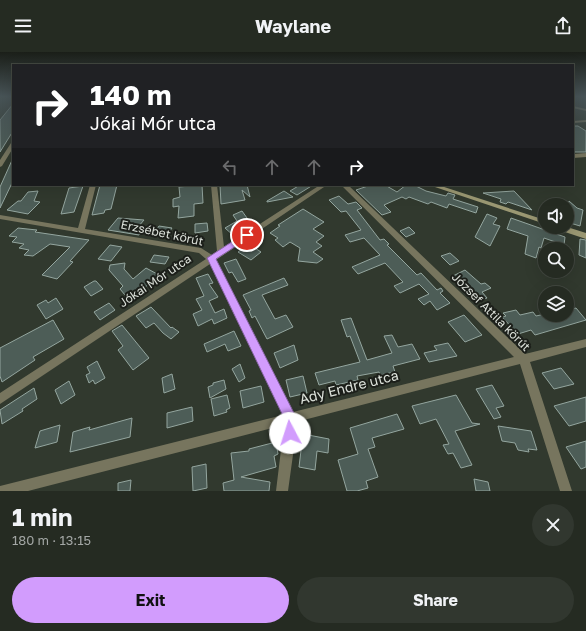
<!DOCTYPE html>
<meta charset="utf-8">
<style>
:root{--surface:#252b22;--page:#31372f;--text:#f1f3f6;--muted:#a3a7a5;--line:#424740;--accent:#d29cfd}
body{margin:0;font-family:"Golos Text",sans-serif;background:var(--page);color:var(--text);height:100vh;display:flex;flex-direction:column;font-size:15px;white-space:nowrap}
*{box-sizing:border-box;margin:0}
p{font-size:13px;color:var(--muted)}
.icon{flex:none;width:22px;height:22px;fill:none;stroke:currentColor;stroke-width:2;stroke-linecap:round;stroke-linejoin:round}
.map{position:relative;height:439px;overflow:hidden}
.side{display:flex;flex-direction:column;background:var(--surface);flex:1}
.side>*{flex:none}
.top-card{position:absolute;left:12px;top:12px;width:562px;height:122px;border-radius:0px;box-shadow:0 4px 16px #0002,0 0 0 1px var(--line);background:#202124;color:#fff;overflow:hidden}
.fabs{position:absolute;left:538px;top:146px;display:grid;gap:8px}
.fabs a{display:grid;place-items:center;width:36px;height:36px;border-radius:50%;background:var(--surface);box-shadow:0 4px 16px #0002,0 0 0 1px var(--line);font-size:20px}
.pin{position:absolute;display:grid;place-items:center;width:34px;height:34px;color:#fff;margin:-17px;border:2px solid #fff;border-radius:50%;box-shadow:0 1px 4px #0007}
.me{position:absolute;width:44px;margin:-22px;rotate:355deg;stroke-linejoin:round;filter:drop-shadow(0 0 3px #0008)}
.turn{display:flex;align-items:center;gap:14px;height:84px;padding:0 12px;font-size:18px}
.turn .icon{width:52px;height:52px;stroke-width:2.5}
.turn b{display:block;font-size:28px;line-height:34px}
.lanes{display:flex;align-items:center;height:38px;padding:0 12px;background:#0003;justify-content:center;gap:20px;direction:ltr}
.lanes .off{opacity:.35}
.round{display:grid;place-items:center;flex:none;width:42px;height:42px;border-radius:21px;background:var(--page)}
.overview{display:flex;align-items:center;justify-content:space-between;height:68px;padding:0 12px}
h1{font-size:24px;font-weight:700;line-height:30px}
.primary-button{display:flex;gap:8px;margin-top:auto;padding:8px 12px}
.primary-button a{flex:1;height:46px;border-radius:24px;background:var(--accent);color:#111;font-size:16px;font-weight:700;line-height:46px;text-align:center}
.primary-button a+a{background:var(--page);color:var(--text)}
header{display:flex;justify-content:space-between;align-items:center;height:52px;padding:0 12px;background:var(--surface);font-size:18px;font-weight:700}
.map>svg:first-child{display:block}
.building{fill:#4d5d57;stroke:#94a69f}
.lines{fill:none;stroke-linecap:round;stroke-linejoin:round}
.street{fill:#77755e;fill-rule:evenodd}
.secondary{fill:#9b9873;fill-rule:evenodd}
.route{fill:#d29cfd;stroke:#8865a4}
.labels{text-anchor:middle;stroke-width:4;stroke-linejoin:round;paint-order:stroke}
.street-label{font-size:12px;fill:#dce1da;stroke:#1c1f1a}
.near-street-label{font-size:14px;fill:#dce1da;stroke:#1c1f1a}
</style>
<header><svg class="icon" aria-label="menu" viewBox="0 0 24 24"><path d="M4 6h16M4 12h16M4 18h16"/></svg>Waylane<svg class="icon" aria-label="share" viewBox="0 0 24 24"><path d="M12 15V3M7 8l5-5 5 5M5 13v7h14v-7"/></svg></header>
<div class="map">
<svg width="586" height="439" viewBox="0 0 586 439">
<rect width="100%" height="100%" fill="#31392e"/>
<path class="building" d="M13 52V79L0 100V68Z
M573 74H578L586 79V100H573Z
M13 106V129L0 156V135Z
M100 133H117L111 157 105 158 104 161 92 163Z
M202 133 203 151 194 152V164L178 166 179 154 173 155V147L180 145 179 135Z
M220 133H247L250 145 242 138 245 148 221 152Z
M300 133H313L297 143 290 139Z
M371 133H385L397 140 406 133H414L426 139 446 144 448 141 455 143 453 147 478 155 476 161 449 152 447 156 431 150 428 152 409 145 406 147 402 145 384 153 391 160 382 163 356 138Z
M83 134 74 160 61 162 69 136Z
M38 139 34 149 40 150 28 162 7 158 18 149H21L28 140Z
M284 139 293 145 267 150V149Z
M514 139 532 158 508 150 506 152 500 150 501 147 483 141Z
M339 144 348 152 356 150 362 156 357 158 380 188 384 187 389 192 387 193 417 223 421 221 437 238 441 236 443 239 440 241 450 251 437 258 430 249 424 253 418 247 429 242 419 232 400 241 394 234 403 230 385 211 358 222 352 215 380 203 364 186 350 190 345 183 361 178 346 159 341 160 329 148Z
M569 149 577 156 583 158 580 174 567 170Z
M303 157 324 170 313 177 324 184 316 190 322 194 313 200 323 207 317 211 298 209 300 196 290 190 283 195 275 188 278 186 270 181 280 174 278 173Z
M242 159 252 173 234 184 225 176 237 169 233 163Z
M487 162 497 166 493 172 500 174 490 194 475 185Z
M118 166 144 168 138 175 144 176 139 183 108 178Z
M511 166 565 185 564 193 544 186 541 196 539 195 536 206 525 202 528 184 507 177Z
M207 171 208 179 195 181V172Z
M159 174 172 176 167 183 154 181Z
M409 175 415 181 406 185 400 179Z
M18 176 37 178 35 180 89 188 70 209 73 210 57 227 42 223 70 195 50 192 33 204 24 203 29 198 19 196 24 192 12 190 17 185 9 184Z
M580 187 586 188V206L579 203Z
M249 192 261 200 251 208 238 200Z
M110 193 122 195 111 209 98 207Z
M450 201 459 209 450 213 441 204Z
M154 203 169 205 165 212 150 210Z
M236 207 246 227 238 230 232 220 229 221 224 211Z
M125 211 124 217 133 227 146 216 159 223 143 237 145 240 130 249 120 237 123 234 109 218 110 213Z
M465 218 481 232 485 231 491 236 482 240 487 246 476 250 451 225Z
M208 222 213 231 209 232 218 245 209 249 215 261 224 257 227 266 214 272 212 267 198 274 193 262 202 258 196 247 204 244 196 226Z
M284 226 288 233 262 243 275 267 286 263 293 275 267 287 255 264 252 266 249 259 251 258 243 243Z
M94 229H96L103 237 91 244 84 235Z
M56 246 63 257 46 267 37 253 46 248 48 251Z
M109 251 115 258 100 268 94 260Z
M151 255 171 276 172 275 179 280 171 287 163 281 154 271 146 276 136 264Z
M576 256 586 268 535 283 531 278 518 282 502 265 506 264 503 261 516 258 520 263 533 260 536 264 545 262V263H567V258Z
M464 263 482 283 465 290 448 270Z
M351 266 367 308 392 301 384 284 392 283 398 295 412 292 420 307 393 314 395 320 380 323 379 320 357 324 358 328 336 333 335 329 319 333 315 321 360 310 350 284 347 285 341 268Z
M53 268 64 287 33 305 35 308 2 330 0 324V296Z
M122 273 149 306 133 318 118 298 123 294 112 279Z
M234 279 241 294 228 299 225 292 207 300 204 292Z
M448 291 457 304 429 310 424 301 437 298 434 294Z
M294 293 298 308 280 316 274 301Z
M97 309 105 326 95 332 93 328 89 331 86 323 90 321 87 315Z
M240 312 245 326 239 330 232 317Z
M561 316 574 332 554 337 542 321Z
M172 322 175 337 164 341 162 326Z
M303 324 307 341 290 345 286 328Z
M224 328 226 337 210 346 208 335 213 333V331Z
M69 329 75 343 61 352 55 338Z
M492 333 504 354 496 356 501 365 494 367 476 337Z
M261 334 264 350 243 356 240 339Z
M34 336 37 347 22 357 23 359 2 372 0 358Z
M227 343 230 356 226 358 227 360 214 364 211 347Z
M456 343 472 371 480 372 455 379 472 413 461 416 453 401 448 402 443 393 449 392 436 367 420 372 412 354Z
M586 345V369L569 374 554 354Z
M192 355 193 369 167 376V361Z
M397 362 404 377 372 386 375 395 368 397 378 425 366 429 368 436 357 439H347L338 408 358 402 350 376Z
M132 366 130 385 70 400 73 380 90 375 89 378Z
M60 373 57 390 35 396 40 379Z
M498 374 531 379 537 398 528 397 529 400 518 398 515 391 502 389Z
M303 382 329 387 328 401 317 399 315 418 299 415Z
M586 389V415L581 417 566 395Z
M276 390 278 402 274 404 276 415 241 425 270 430 269 439H224L223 431 234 428 231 401 249 399V397Z
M206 412 207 436 193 439 192 415Z
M474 427 488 430 490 439H476Z
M131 428 130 439H118V431Z"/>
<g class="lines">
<path class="street" d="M573 54 586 57V59L573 56Z
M586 68V70L573 71V69Z
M13 90V96L2 114 0 115V108L11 91Z
M586 101V105L573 106V102Z
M90 133H96L85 177 201 196 212 203 217 199 211 133H217L224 195 320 133H327L216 208 293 360 514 305 341 133H348L525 302 586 287V295L530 310 572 439H560L520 312 296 370V381L288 439H276L284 373 28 439H0V434L4 433 283 363 210 212 0 352V341L206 207 199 201 0 167V163L78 176Z"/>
<path class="secondary" d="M429 133H438L545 168V172Z
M555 175H567L586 181V187L556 177Z"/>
</g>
<linearGradient id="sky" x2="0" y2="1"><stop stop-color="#1b1f19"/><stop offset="0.42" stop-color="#485457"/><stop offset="1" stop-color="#485457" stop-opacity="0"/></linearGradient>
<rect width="586" height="106" fill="url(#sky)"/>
<path class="route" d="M247 180 251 183 250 185 216 207 296 365V381L295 386 290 388 285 386 284 381V366L207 206Z"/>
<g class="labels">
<g class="street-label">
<text transform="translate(162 181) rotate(12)" y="4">Erzsébet körút</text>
<text transform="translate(155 229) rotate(-34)" y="4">Jókai Mór utca</text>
<text transform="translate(491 260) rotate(45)" y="4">József Attila körút</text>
</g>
<g class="near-street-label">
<text transform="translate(349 335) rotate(-14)" y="5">Ady Endre utca</text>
</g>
</g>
</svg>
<div class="fabs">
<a><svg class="icon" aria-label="sound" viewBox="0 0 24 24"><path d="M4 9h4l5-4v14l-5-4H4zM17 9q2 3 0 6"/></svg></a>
<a><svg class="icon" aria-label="search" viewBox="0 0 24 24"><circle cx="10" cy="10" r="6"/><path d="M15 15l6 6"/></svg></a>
<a><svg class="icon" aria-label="layers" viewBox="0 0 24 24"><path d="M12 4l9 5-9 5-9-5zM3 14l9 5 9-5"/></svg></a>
</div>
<div class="pin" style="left:247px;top:183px;background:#d93025"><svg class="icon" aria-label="arrive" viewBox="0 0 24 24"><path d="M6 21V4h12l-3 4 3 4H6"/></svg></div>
<svg class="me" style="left:290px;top:381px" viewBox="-20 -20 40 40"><circle r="19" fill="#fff"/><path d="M0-13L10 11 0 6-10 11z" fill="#d29cfd"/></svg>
<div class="top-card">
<div class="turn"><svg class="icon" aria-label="right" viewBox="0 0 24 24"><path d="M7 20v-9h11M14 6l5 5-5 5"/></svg><div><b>140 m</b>Jókai Mór utca</div></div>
<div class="lanes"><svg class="icon off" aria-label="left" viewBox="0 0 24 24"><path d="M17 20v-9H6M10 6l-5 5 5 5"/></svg><svg class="icon off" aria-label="ahead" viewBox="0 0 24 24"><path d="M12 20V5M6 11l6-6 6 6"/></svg><svg class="icon off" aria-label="ahead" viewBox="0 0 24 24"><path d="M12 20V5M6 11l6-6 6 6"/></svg><svg class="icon" aria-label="right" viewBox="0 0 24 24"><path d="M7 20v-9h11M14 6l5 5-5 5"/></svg></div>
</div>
</div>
<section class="side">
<div class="overview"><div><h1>1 min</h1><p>180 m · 13:15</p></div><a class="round"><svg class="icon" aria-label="close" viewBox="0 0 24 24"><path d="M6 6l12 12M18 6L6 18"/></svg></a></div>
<div class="primary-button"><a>Exit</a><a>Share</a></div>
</section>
